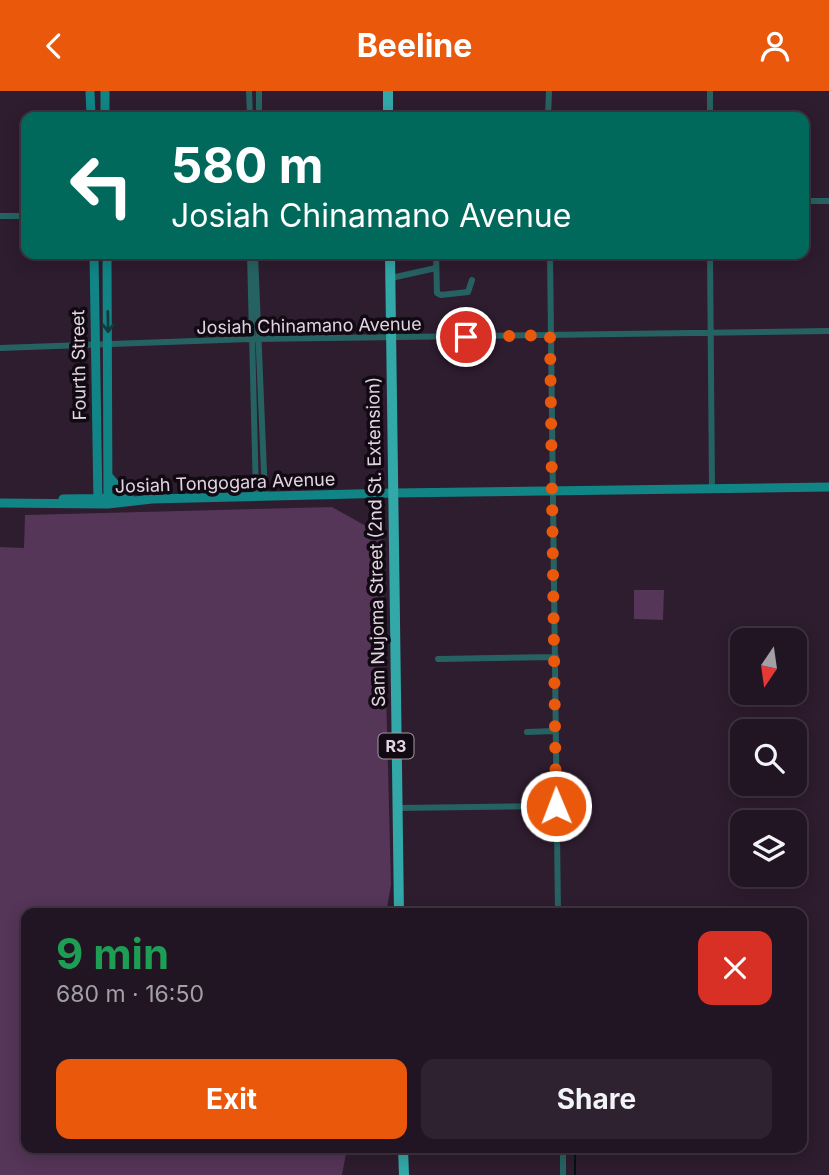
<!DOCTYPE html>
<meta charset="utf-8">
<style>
:root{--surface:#221523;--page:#2e2230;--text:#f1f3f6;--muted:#a29fa6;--line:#3f3441;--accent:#ea580c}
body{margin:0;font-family:Inter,sans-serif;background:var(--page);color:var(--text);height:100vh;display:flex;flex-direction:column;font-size:26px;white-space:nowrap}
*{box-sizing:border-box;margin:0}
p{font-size:23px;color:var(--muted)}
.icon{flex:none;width:38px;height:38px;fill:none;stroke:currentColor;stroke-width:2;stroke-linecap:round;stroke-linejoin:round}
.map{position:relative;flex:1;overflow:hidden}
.side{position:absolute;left:21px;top:817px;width:786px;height:245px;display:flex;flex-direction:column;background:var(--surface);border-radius:14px;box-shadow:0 4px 18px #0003,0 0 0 2px var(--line)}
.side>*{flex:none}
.banner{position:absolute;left:21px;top:21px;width:788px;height:147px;border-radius:14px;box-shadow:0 4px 18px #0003,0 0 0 2px var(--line);background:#00695c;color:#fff;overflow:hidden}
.needle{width:46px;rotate:193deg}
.fabs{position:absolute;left:730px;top:537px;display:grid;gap:14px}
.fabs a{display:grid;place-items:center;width:77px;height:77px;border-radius:14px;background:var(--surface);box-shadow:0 4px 18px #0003,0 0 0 2px var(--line);font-size:35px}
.pin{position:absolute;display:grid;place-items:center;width:60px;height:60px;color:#fff;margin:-30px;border:4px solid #fff;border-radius:50%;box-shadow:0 2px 7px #0007}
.me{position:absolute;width:77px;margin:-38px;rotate:359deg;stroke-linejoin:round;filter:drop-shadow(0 0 5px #0008)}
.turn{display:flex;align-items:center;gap:24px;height:147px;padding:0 35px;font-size:32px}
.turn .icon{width:91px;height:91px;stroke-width:2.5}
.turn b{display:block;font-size:49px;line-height:60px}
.round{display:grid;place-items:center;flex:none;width:74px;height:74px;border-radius:14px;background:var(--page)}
.head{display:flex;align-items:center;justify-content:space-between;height:119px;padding:0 35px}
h1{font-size:42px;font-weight:700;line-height:52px;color:#1e9e55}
.primary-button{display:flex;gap:14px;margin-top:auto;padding:14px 35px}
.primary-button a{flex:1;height:80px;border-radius:14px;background:var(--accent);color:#fff;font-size:28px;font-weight:700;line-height:80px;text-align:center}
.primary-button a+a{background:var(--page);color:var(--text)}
header{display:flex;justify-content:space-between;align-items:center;height:91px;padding:0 35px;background:var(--accent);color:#fff;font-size:32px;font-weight:700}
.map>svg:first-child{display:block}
.green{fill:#553558}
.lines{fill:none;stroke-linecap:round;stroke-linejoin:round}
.stream{stroke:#001414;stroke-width:2}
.minor{stroke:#276262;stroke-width:6}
.secondary{stroke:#118585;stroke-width:9}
.trunk{stroke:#33a8a8;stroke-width:10}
.oneway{stroke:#123b40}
.route{stroke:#ea580c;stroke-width:12;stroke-dasharray:0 21.6}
.labels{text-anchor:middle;stroke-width:7;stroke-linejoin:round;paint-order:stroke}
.shield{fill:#120a12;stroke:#a398a4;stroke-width:2}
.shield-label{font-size:16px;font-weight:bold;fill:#e1d5e2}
.street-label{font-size:18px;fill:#e1d5e2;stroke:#120a12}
</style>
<header><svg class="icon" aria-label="back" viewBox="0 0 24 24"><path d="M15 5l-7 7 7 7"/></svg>Beeline<svg class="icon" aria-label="person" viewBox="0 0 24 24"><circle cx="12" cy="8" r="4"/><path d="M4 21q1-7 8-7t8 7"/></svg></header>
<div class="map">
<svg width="829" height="1084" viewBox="0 0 829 1084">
<rect width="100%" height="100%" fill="#2e1c2f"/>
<path class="green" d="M332 416 382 444 391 794 386 822H26V1057H347L342 1084H0V456L24 457 25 424Z
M634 499H664L663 529 634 528Z"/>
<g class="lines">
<path class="stream" d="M575 1057V1084"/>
<path class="minor" d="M249 0 250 26
M259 0V26
M710 0V26
M548 26 549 0
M803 110H829
M0 125H26
M250 163 256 405
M255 163 265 405
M436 163 437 202 441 204 468 201 472 189
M550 163 558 822
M710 163 712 397
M391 187 436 177
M0 257 250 248 829 240
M438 568 556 566
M527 641 555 640
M397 717 556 715
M563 1084V1057"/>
<path class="secondary" d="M90 0 91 26
M105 0V26
M94 163 98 413
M107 163 108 413
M109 386 127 407
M63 408 130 407
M0 412 108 413 152 408 394 402 829 396"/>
<path class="trunk" d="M388 26V0
M390 163 399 822
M403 1057 404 1084"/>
</g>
<defs><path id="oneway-shaft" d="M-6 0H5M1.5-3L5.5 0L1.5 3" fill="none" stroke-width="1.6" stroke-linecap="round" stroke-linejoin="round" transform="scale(1.75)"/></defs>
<use class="oneway" href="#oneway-shaft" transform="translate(108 231) rotate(89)"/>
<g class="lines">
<path class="route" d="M466 246 550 244 556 715"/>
</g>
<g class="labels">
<rect class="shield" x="378.5" y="642.5" width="35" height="25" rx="5"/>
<g class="shield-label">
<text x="396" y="661">R3</text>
</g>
<g class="street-label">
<text transform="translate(309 235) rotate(-1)" y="6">Josiah Chinamano Avenue</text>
<text transform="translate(79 274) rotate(-91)" y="6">Fourth Street</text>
<text transform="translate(225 392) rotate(-2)" y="6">Josiah Tongogara Avenue</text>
<text transform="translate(376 451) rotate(-91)" y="6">Sam Nujoma Street (2nd St. Extension)</text>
</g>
</g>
</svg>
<div class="fabs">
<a><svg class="needle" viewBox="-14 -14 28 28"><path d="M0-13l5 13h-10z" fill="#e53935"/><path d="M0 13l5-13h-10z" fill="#a29fa6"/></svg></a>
<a><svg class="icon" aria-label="search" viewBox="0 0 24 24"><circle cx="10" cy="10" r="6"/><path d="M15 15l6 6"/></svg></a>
<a><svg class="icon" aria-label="layers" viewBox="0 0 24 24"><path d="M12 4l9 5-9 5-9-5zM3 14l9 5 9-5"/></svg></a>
</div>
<div class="pin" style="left:466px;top:246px;background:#d93025"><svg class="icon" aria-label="arrive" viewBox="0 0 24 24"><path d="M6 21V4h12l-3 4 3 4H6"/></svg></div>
<svg class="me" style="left:556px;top:715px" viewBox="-20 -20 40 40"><circle r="17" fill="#ea580c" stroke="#fff" stroke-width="3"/><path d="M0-11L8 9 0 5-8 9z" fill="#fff"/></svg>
<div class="banner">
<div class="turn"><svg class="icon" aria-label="left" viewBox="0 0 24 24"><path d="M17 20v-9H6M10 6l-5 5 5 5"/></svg><div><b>580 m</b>Josiah Chinamano Avenue</div></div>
</div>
<section class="side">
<div class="head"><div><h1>9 min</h1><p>680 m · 16:50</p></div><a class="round" style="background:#d93025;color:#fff"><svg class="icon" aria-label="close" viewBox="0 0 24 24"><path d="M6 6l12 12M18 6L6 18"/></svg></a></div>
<div class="primary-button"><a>Exit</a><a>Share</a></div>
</section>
</div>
